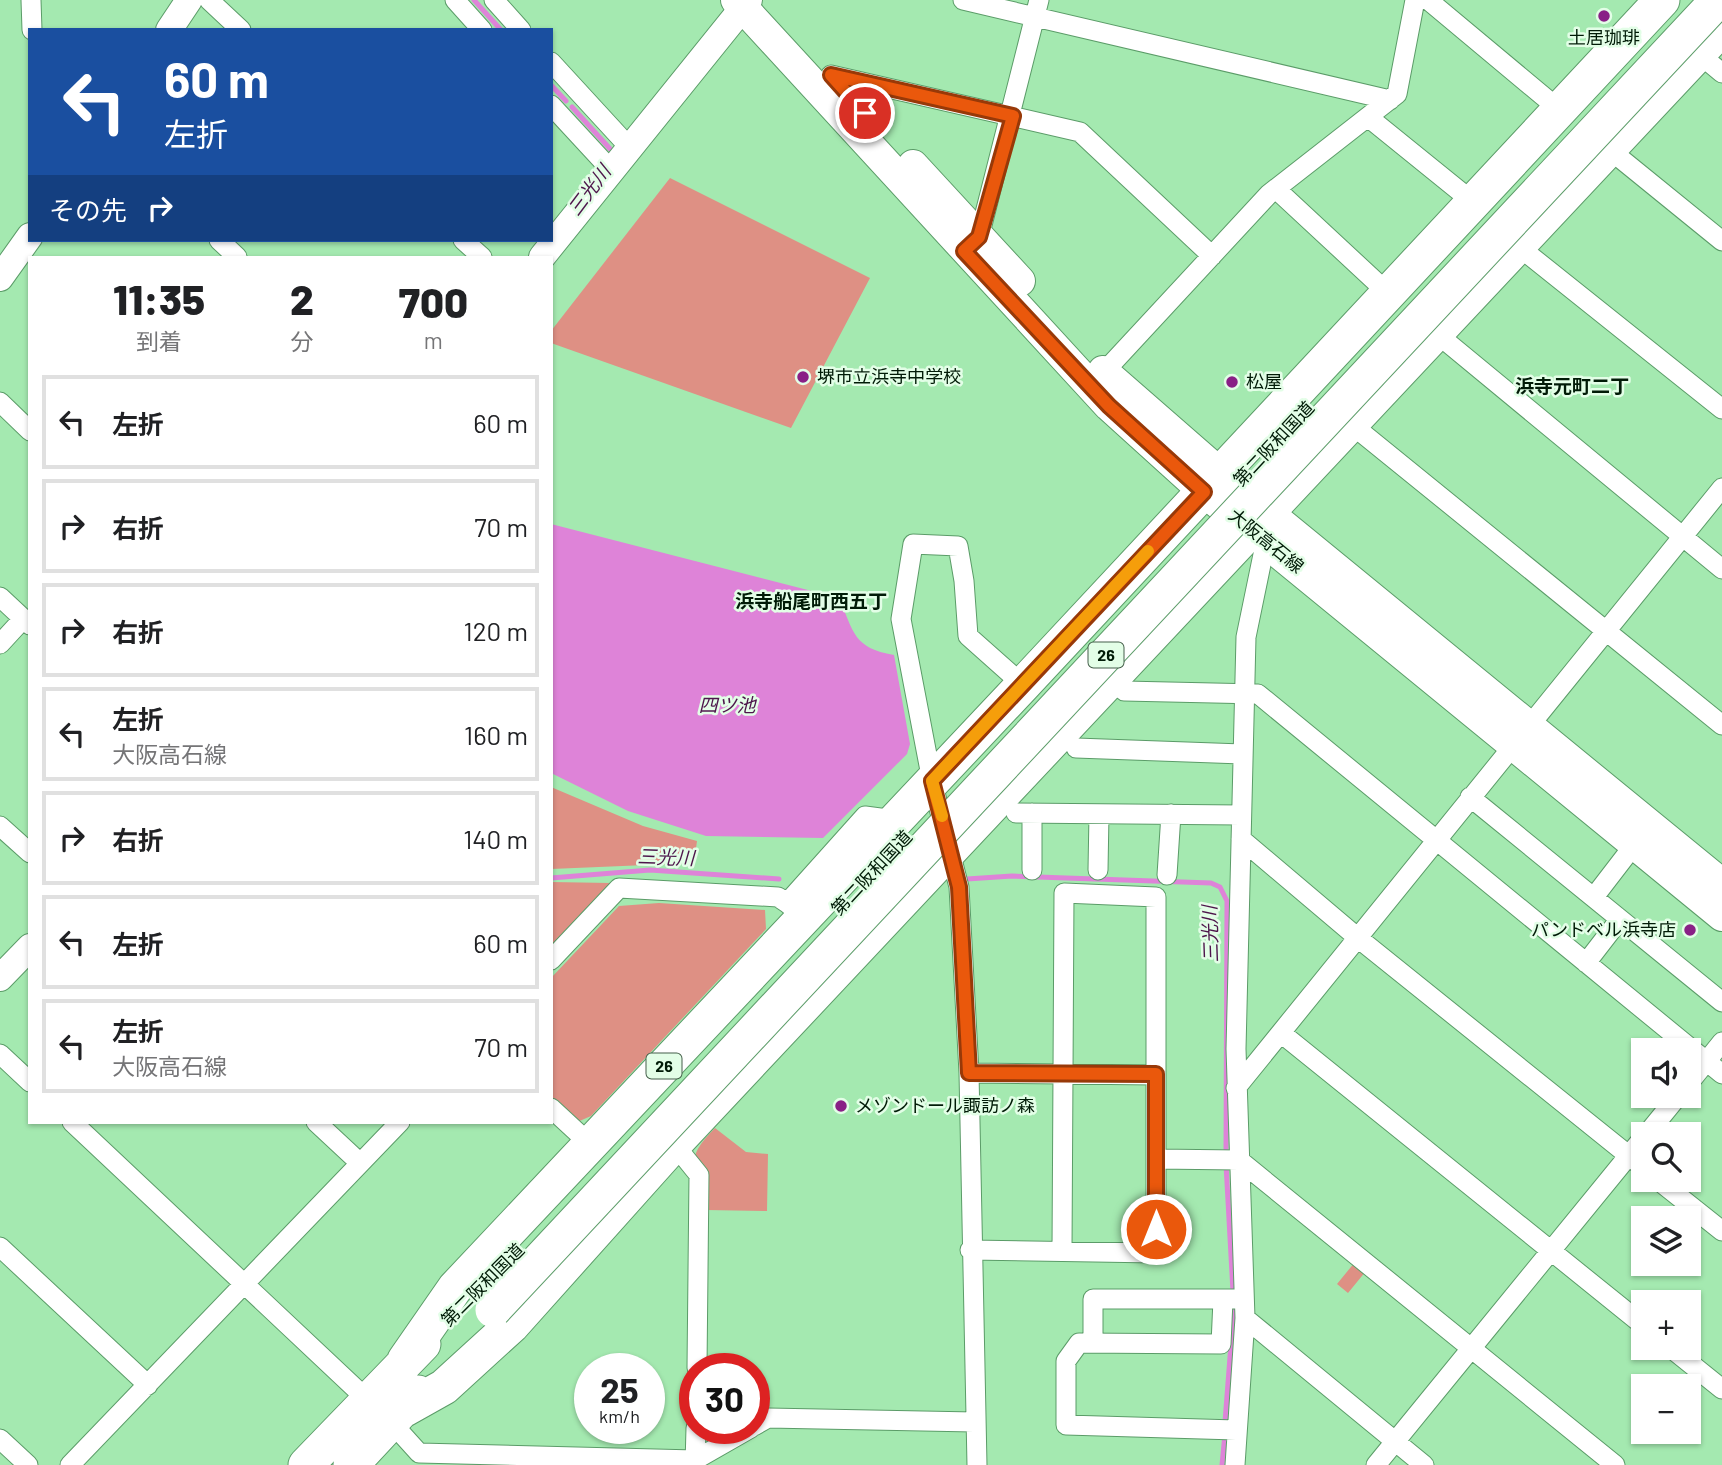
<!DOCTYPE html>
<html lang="ja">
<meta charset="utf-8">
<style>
:root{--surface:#fff;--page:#f2f2f2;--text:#202124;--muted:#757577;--line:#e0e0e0}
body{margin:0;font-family:Barlow,"Noto Sans JP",sans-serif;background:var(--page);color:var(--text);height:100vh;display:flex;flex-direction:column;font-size:26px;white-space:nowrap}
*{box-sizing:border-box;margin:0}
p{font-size:23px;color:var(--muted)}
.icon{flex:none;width:38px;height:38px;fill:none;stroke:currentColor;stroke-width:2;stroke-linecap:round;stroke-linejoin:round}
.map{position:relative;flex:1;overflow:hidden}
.sheet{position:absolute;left:28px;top:256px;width:525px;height:868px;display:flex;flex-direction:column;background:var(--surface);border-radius:0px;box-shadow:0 2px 5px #0004}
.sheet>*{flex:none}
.hud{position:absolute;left:28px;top:28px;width:525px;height:214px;border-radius:0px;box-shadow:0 2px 5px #0004;background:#1a4fa0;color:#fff;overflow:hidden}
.fabs{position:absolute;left:1631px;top:1038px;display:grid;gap:14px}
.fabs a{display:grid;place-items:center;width:70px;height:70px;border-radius:0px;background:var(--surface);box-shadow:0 2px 5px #0004;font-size:35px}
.speed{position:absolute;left:574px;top:1353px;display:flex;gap:14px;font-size:35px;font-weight:700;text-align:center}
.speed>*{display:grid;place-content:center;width:91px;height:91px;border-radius:50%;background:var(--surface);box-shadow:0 2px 5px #0004;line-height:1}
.speed small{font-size:18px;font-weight:400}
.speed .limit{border:10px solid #d22;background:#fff;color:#111}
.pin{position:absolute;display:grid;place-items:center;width:60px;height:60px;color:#fff;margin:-30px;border:4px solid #fff;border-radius:50%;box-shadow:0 2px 7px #0007}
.me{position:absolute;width:77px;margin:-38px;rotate:0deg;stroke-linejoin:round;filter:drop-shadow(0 0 5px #0008)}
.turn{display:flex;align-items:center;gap:24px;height:147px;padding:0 21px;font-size:32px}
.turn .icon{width:91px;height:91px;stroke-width:2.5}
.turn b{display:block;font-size:49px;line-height:60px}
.then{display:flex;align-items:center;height:66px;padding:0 21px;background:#0003;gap:14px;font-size:26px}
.eta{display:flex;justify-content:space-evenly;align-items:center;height:119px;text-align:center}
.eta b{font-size:42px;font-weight:800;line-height:49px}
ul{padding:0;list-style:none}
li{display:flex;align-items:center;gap:21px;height:94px;margin:0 14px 10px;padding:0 7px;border:4px solid var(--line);border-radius:0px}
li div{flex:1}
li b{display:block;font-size:26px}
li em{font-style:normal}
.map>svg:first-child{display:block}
.green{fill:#de9084}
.water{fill:#de83d8}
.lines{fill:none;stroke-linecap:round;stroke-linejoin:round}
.stream{stroke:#de83d8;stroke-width:5}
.street-casing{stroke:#5b9c68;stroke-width:21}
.secondary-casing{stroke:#5b9c68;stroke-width:28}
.primary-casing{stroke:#5b9c68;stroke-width:32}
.highway-casing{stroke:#5b9c68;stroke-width:37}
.street{stroke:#fff;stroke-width:19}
.secondary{stroke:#fff;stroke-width:26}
.primary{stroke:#fff;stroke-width:30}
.highway{stroke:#fff;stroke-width:35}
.highway-bridge-casing{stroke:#5b9c68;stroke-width:37;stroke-linecap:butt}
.highway-bridge{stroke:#fff;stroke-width:35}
.route-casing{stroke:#983908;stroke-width:18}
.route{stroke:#ea580c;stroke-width:12}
.slow{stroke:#f59e0b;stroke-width:12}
.poi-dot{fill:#892086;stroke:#e3fee7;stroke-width:2.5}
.labels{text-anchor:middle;stroke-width:5;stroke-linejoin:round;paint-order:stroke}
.shield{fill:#e3fee7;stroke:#455f4a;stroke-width:2}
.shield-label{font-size:16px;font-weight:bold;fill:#011b07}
.poi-label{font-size:18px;fill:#011b07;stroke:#e3fee7;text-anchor:start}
.street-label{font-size:18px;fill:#011b07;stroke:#e3fee7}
.water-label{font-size:19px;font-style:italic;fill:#4d154b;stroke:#e3fee7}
.neighbourhood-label{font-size:19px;font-weight:bold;fill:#011b07;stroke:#e3fee7}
</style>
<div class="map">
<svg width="1722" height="1465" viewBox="0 0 1722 1465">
<rect width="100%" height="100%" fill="#a4e9b0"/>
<path class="green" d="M670 178 870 278 791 428 551 343V331Z
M551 787 643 826 697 841 694 863 551 869Z
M551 882 611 883 551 947Z
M659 903 765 910 766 929 591 1116 575 1123 551 1100V978L619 906Z
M715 1128 746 1152 768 1154 767 1211 706 1210C694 1169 682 1161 715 1128Z
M1355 1262 1366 1271 1348 1293 1337 1284Z"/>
<path class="water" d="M551 524 839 598C854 632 853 648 894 655L910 744 907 754 823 838 706 836 628 811 551 773Z"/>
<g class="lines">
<path class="stream" d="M474 0 501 30
M551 85 566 101
M572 107 612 151
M551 878 650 870 779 879
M967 879 1012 876 1211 883 1220 887 1227 901 1226 1152
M1226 1164 1233 1292
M1225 1422 1234 1305
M1222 1465 1225 1434"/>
<defs>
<path id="street" d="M31 0 32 30
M209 0 241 30
M455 0 482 30
M494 0 521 30
M963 0 1390 100
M1428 0 1561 111
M1698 53 1722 73
M551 62 630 148
M831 75 1080 132 1212 256
M551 105 612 171
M1368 117 1473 202
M1610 150 1722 241
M1276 189 1389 294
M219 240 237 257
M463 240 482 257
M975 241 979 237 1039 0
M1518 246 1722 409
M1436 333 1722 569
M1104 372 1269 194 1397 94 1415 0
M0 402 30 431
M1351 424 1722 725
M0 597 30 625
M0 644 23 619
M1124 691 1258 694 1722 1074
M1076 748 1242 754
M1470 797 1722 1002
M1016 813 1241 815
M0 826 30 853
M1241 839 1358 938 1643 1167
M1032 870V813
M1098 870 1099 814
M1167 875 1171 814
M1594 897 1634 845
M797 911 787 903 865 816 895 820
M551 960 619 888 778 897 787 903
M1586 963 1620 919
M1281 1033 1643 1325
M0 1054 30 1082
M969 1073 1156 1075
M1689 1083 1722 1042
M1236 1088 1722 488
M551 1108 591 1145
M72 1122 391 1422 419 1453 695 1460 751 1428
M316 1122 360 1163
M1647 1134 1678 1096
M674 1144 699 1175 697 1368
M1156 1159 1239 1160 1615 1465
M1658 1180 1722 1231
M0 1247 148 1385
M970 1250 1156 1253V897L1064 893 1062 1251
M1223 1300 1221 1344 1079 1343 1066 1361V1425L1236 1430
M1245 1318 1424 1465
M1093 1343V1299H1236
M1671 1348 1722 1389
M754 1426 768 1418 974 1422
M0 1439 28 1465
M70 1465 400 1122
M695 1465 696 1428
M977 1465 969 1073 959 887 932 781 901 619 913 544 958 546 964 581 968 636 1023 685
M1235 1465 1245 1318 1236 1049 1246 637 1266 540
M1376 1465 1643 1138"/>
<path id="secondary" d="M169 30 189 0
M542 257 749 0
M0 278 30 236
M0 978 30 947"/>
<path id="primary" d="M736 0 1109 406 1204 492 1722 916
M913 165 1020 281
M1103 371 1221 474 1722 884"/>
<path id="highway" d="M405 1360 455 1288 1023 685 1662 0
M403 1410 444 1387 512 1325 674 1144 1722 28
M306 1465 423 1344
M351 1465 418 1393"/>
</defs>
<use href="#street" class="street-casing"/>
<use href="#secondary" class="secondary-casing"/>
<use href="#primary" class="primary-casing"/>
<use href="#highway" class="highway-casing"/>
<use href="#street" class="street"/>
<use href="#secondary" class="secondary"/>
<use href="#primary" class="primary"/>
<use href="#highway" class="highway"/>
<defs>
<path id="highway-bridge" d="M493 1310 1718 0"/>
</defs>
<use href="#highway-bridge" class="highway-bridge-casing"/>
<use href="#highway-bridge" class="highway-bridge"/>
</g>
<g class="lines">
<defs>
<path id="route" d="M865 113 831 75 1013 116 979 237 964 251 1109 406 1204 492 932 781 959 887 969 1073 1156 1074V1229"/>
</defs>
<use href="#route" class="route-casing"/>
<use href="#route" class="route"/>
<path class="slow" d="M942 816 932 781 1148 551"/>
</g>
<g class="poi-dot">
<circle cx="1604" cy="16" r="7"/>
<circle cx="803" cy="377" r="7"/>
<circle cx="1232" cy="382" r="7"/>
<circle cx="1690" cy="930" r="7"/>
<circle cx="841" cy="1106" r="7"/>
</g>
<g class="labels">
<g class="shield">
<rect x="1088.5" y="642.5" width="35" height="25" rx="5"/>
<rect x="646.5" y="1053.5" width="35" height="25" rx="5"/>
</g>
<g class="shield-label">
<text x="1106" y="661">26</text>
<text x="664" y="1072">26</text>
</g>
<g class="poi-label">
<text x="1604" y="44" text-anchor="middle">土居珈琲</text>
<text x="817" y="383">堺市立浜寺中学校</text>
<text x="1246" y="388">松屋</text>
<text x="1676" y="936" text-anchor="end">パンドベル浜寺店</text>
<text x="855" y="1112">メゾンドール諏訪ノ森</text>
</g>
<g class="street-label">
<text transform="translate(1274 444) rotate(-47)" y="6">第二阪和国道</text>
<text transform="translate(1266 541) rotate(39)" y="6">大阪高石線</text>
<text transform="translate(872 873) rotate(-47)" y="6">第二阪和国道</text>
<text transform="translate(483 1285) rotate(-45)" y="6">第二阪和国道</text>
</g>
<g class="water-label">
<text transform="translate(589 190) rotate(-53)" y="7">三光川</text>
<text x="727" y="712">四ツ池</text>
<text transform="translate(666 857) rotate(2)" y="7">三光川</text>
<text transform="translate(1210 934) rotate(-92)" y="7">三光川</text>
</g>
<g class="neighbourhood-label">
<text x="1572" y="393">浜寺元町二丁</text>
<text x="811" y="608">浜寺船尾町西五丁</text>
</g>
</g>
</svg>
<div class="fabs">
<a><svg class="icon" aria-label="sound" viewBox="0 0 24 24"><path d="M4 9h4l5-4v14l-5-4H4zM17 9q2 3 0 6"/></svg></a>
<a><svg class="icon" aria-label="search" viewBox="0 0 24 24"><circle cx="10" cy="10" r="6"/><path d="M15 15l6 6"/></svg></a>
<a><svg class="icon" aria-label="layers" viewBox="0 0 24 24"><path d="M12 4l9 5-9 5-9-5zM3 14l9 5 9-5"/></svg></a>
<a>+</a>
<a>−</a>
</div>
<div class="speed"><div>25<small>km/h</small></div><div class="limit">30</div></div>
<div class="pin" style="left:865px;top:113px;background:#d93025"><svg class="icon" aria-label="arrive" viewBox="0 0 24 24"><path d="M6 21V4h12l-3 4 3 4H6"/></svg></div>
<svg class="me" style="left:1156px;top:1229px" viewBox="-20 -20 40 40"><circle r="17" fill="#ea580c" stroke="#fff" stroke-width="3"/><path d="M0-11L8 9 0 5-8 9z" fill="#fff"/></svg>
<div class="hud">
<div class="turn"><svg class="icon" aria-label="left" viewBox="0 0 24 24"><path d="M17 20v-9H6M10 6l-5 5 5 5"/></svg><div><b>60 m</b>左折</div></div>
<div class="then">その先<svg class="icon" aria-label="right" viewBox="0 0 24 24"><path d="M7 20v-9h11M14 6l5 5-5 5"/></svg></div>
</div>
<section class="sheet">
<div class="eta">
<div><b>11:35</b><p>到着</p></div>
<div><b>2</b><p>分</p></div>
<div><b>700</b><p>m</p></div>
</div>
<ul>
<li><svg class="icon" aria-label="left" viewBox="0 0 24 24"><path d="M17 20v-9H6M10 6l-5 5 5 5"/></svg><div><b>左折</b></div><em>60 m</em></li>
<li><svg class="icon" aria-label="right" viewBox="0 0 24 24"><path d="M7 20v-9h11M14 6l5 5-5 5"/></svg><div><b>右折</b></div><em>70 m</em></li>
<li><svg class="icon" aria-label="right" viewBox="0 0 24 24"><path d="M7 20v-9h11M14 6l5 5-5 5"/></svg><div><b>右折</b></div><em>120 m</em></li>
<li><svg class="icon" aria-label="left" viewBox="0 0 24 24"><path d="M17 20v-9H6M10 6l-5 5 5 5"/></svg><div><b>左折</b><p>大阪高石線</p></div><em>160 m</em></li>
<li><svg class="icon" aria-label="right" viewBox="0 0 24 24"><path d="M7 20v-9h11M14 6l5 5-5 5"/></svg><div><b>右折</b></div><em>140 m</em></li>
<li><svg class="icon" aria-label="left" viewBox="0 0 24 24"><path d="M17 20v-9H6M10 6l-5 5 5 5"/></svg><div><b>左折</b></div><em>60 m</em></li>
<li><svg class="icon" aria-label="left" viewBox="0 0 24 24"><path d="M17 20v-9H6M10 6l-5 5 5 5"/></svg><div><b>左折</b><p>大阪高石線</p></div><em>70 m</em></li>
</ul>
</section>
</div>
